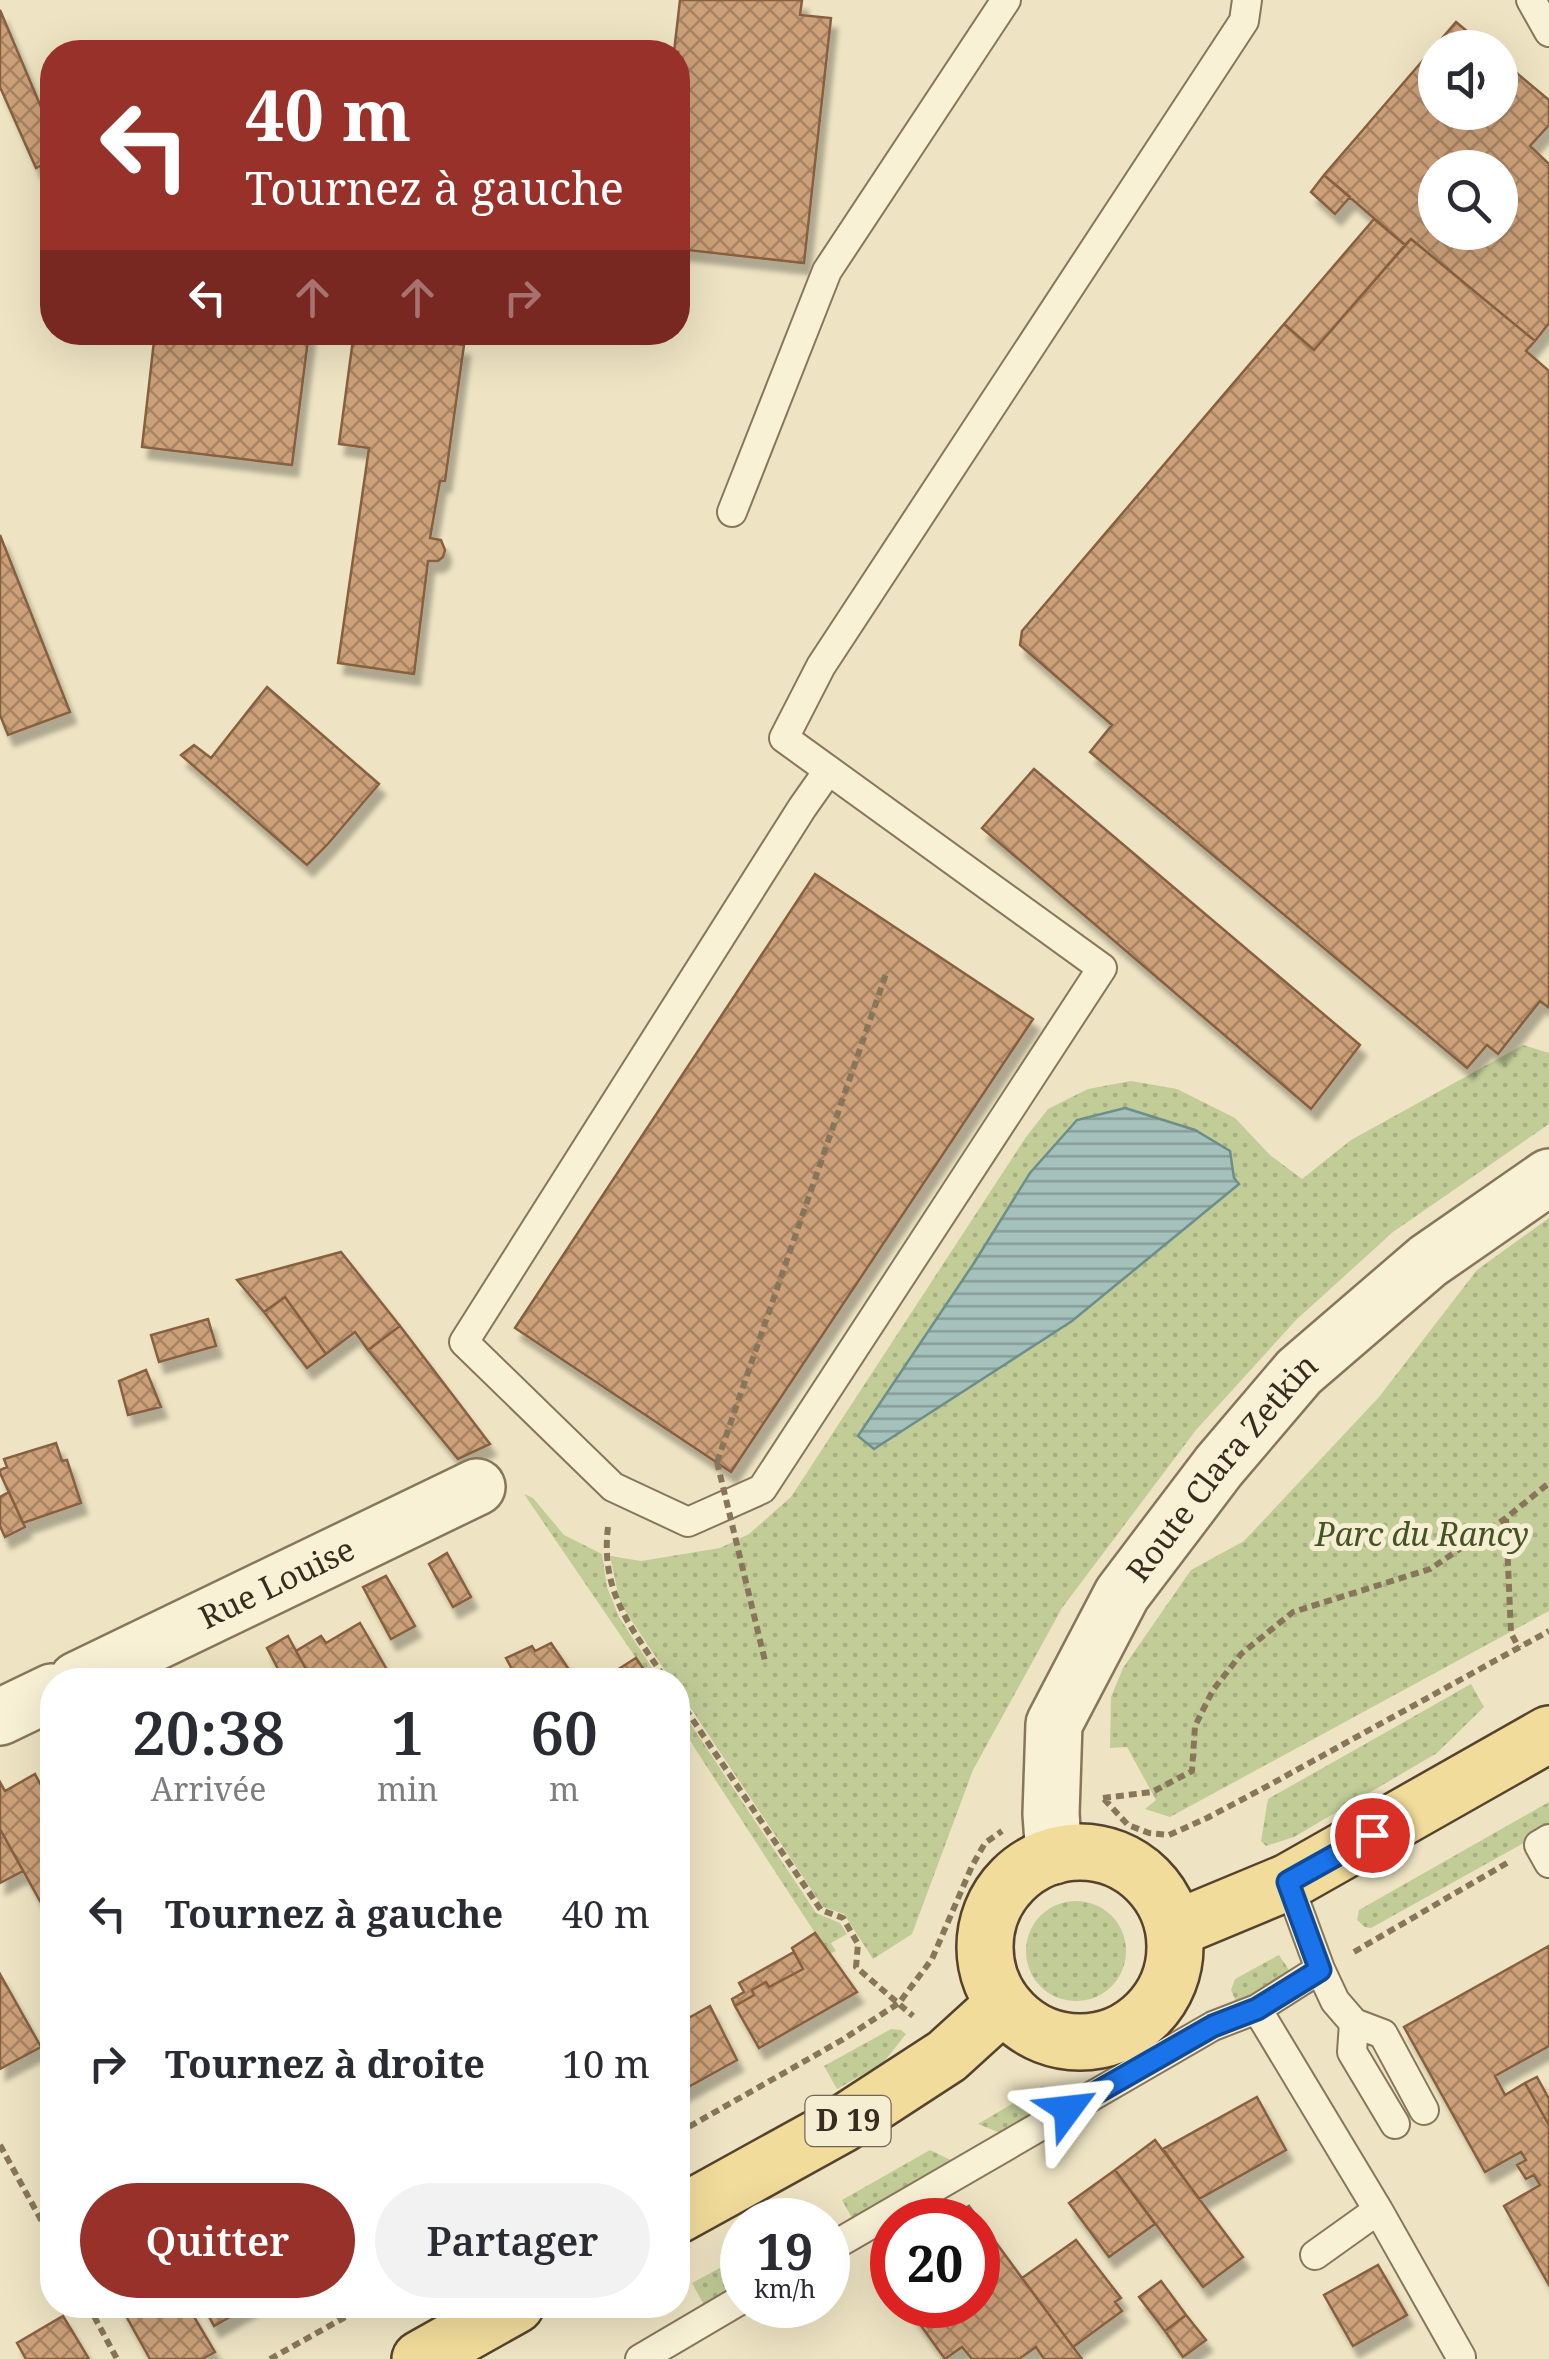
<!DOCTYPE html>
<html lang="fr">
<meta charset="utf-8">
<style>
:root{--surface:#fff;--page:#f2f2f3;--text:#2b2b33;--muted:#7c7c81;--accent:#97312a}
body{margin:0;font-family:"Noto Serif",serif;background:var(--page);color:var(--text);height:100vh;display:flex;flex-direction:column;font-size:38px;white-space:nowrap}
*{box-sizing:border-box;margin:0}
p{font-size:32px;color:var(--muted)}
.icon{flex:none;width:55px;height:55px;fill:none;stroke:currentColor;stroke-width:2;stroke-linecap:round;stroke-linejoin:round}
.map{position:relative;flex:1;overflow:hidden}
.sheet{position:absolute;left:40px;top:1668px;width:650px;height:650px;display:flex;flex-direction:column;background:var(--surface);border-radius:40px;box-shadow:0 10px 40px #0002}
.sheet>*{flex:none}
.top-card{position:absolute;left:40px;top:40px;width:650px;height:305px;border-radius:40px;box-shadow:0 10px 40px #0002;background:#97312a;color:#fff;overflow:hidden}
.fabs{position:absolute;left:1418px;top:30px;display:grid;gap:20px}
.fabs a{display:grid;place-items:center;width:100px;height:100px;border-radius:50%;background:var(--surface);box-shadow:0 10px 40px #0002;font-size:50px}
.speed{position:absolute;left:720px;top:2198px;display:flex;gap:20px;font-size:50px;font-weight:700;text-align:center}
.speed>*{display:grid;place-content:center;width:130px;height:130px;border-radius:50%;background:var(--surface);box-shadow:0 10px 40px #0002;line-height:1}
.speed small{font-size:25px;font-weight:400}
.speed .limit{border:15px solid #d22;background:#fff;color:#111}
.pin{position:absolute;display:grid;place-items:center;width:85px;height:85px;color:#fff;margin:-42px;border:5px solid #fff;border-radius:50%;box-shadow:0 2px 10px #0007}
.me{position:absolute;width:110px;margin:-55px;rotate:60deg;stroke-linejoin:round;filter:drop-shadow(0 0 8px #0008)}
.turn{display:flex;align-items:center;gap:35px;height:210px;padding:0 40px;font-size:45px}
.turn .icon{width:130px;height:130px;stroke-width:2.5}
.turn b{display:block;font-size:70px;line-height:85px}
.lanes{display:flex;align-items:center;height:95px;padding:0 40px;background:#0003;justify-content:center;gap:50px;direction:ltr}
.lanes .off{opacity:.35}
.eta{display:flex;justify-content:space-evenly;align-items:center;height:170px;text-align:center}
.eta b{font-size:60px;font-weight:600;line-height:70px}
.primary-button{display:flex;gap:20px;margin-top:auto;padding:20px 40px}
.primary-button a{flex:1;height:115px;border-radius:60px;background:var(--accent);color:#fff;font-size:40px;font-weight:600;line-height:115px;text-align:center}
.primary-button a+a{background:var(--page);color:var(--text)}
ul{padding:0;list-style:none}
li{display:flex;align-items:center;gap:30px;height:150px;padding:0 40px}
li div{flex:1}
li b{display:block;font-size:38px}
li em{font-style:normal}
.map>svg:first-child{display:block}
.grass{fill:url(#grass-dots);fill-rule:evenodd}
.water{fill:url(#water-rules);stroke:#6c8f89;stroke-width:2.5}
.building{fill:url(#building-cross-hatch);stroke:#876140;stroke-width:2.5;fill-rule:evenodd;filter:url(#shadow)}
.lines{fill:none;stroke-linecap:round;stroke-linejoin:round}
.lane-casing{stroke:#88765a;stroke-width:32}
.street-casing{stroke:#88765a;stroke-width:60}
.primary-casing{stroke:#56432e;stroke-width:60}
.path{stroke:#88765a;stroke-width:6;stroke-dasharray:8 5;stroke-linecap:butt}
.lane{stroke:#f9f1d6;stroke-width:28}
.street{stroke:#f9f1d6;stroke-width:55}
.primary{stroke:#f1dc9b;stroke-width:55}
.path-bridge{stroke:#88765a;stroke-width:6;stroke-dasharray:8 5;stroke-linecap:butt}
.route-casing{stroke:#114b97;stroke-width:25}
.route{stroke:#1a73e8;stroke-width:18}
.labels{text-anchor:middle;stroke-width:10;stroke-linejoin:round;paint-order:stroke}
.shield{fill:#f5eed2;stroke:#716654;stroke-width:2.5}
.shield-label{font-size:30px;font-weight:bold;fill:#382c1e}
.street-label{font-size:32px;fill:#382c1e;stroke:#f5eed2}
.park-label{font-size:32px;font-style:italic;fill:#455424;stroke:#f5eed2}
</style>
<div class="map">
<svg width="1549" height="2359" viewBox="0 0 1549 2359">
<defs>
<pattern id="grass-dots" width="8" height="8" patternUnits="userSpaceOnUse" patternTransform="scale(2.5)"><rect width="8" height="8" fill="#c2cc97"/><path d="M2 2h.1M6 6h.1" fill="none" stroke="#a7af82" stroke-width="1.8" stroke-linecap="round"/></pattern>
<pattern id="water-rules" width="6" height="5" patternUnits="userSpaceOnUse" patternTransform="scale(2.5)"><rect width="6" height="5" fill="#a5c1bb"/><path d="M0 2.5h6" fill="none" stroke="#879d97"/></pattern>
<pattern id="building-cross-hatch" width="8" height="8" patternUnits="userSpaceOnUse" patternTransform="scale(2.5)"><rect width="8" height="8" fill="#cca179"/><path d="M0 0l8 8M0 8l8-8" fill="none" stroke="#a78363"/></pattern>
<filter id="shadow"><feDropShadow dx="6" dy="11" stdDeviation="2.5" flood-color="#0004"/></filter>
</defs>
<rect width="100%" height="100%" fill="#eee4c3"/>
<path class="grass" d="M1523 1045 1549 1053V1124L1393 1232 1296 1320 1196 1430 1062 1608 973 1770 912 1934 873 1959 844 1914 823 1907 678 1689V1680H671L624 1609 619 1598 610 1556 641 1561 720 1548 749 1534 791 1497 1026 1137 1048 1109 1088 1089 1131 1081 1177 1089 1235 1118 1270 1155 1302 1179 1351 1140ZM1030 1173 1234 1179 1238 1183 859 1436 974 1263Z
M1549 1218V1611L1170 1817 1145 1809 1156 1800 1127 1747 1110 1748 1111 1697 1123 1668 1191 1570 1244 1541 1379 1397 1477 1270Z
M524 1494 533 1498 564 1535 602 1554 607 1587 619 1617 660 1680H651Z
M1471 1684 1484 1707 1437 1753 1294 1837 1266 1846 1261 1841 1268 1799Z
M678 1705 816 1913 840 1923 847 1934 831 1943 836 1951 829 1954 815 1933 694 1747 678 1721Z
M1549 1802V1829L1371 1928 1365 1927 1357 1920 1359 1910Z
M1026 1951a50 50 0 1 1 100 0a50 50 0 1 1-100 0Z
M1279 1955 1291 1973 1237 2004 1231 1990 1235 1979Z
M891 2029 901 2030 906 2034 883 2063 837 2089 824 2066Z
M1042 2086 1053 2090 1060 2104 1007 2133 998 2132 978 2124Z
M930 2150 955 2162 852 2218 842 2200Z
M742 2256V2283L704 2305 692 2283Z"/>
<path class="water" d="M1125 1108 1195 1130 1230 1151 1234 1178 1239 1184 1072 1321 874 1449 858 1436 974 1263 1030 1173 1077 1120Z"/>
<path class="building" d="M680 0H802L800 15 831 18 804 263 678 249V52H674Z
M0 10 52 133V160L36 168 0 87Z
M1456 22 1487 48H1435V112H1500V59L1549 100V125L1530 146 1549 164V323L1535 341 1411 239 1405 245 1324 175ZM1435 168H1500V232H1435Z
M1324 175 1350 197 1335 214 1311 192Z
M1374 219 1405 245 1314 350 1284 324Z
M1411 239 1535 341 1526 351 1549 371V1008L1540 1001 1498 1054 1487 1045 1467 1068 1090 752 1112 725 1020 645 1022 631 1284 324 1314 350Z
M155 332H309L292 465 142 447Z
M354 332H382L464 345 445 481H440L430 538 441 540 445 550 443 557 438 561H428L414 674 338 663 369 448 339 444Z
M0 535 70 712 8 735 0 715Z
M267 687 379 784 327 845 307 865 181 755 194 745 211 758Z
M1034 769 1360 1045 1311 1109 982 828Z
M815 874 1033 1019 731 1472 515 1328Z
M341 1252 400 1326 368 1350 355 1332 326 1354 285 1297 264 1312 237 1280Z
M285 1297 326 1354 307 1368 264 1312Z
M208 1319 216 1346 159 1362 151 1335Z
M400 1326 490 1444 458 1459 368 1350Z
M146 1370 161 1407 128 1415 119 1381Z
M56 1443 62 1461 67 1460 81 1503 23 1523 0 1473V1470L7 1467 4 1459Z
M9 1492 25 1527 5 1537 0 1526V1497Z
M447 1553 471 1597 453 1607 429 1564Z
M386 1576 415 1626 391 1639 363 1587Z
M360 1623 390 1675 380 1680H312L296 1651 321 1636 326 1643Z
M288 1636 296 1651 312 1680H284L267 1648Z
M551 1643 576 1680H518L506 1658 532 1646 535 1651Z
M636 1658 651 1680H607L606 1677Z
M35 1774 52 1806V1895L40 1901 0 1829V1782L5 1791Z
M0 1829 23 1871 0 1883Z
M815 1933 857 1992 759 2048 735 2006 754 1995 752 1990 766 1982 769 1987 803 1969 792 1948Z
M1549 1946V2046L1495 2076 1505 2095 1525 2083 1549 2125V2285L1504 2206 1540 2185 1534 2175 1526 2179 1517 2165 1526 2160 1521 2152 1485 2172 1404 2027Z
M794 1952 803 1969 769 1987 766 1982 752 1990 754 1995 735 2006 732 1999 744 1992 739 1983Z
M0 1974 41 2047 0 2069Z
M710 2006 737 2060 681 2091 678 2085V2024Z
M1537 2077 1549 2099V2125L1525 2083Z
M1257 2097 1286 2150 1199 2199 1163 2149Z
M1155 2140 1243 2257 1203 2287 1115 2170Z
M1115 2170 1155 2224 1109 2257 1069 2203Z
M969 2206 1022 2278 1082 2359H1044L1036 2347 1019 2359H972L962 2347 945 2359 906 2305H978V2220H944Z
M1076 2240 1121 2298 1115 2302 1122 2311 1073 2347 1022 2278Z
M892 2249V2287L873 2260Z
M1378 2265 1407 2315 1353 2346 1324 2295Z
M1161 2281 1186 2315 1165 2331 1139 2297Z
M120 2305H187L215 2352 202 2359H150Z
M203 2305H251L214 2326Z
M1186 2315 1206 2340 1183 2357 1165 2331Z
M63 2316 89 2359H26L17 2343Z"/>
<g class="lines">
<defs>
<path id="lane" d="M1531 0 1549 32
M732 512 827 271 1006 0
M828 771 802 808 464 1342 613 1487 688 1522 762 1489 1102 968 784 738 821 666 1244 21 1247 0
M1549 1839 1539 1845 1549 1863
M1288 1882 1320 1969 1335 2001 1354 2023 1352 2052 1395 2124
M1257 2009 1378 2210 1461 2357
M1354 2023 1383 2034 1424 2110
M828 2249 1213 2026 1257 2009 1320 1969
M1315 2255 1378 2210
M640 2359 742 2299"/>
<g id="street">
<path id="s1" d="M77 1680 477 1487"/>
<path d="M0 1717 52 1692"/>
<path id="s2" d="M1054 1856 1051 1814 1054 1724 1122 1594 1219 1466 1299 1372 1428 1261 1549 1177"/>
</g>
<path id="primary" d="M985 1947a95 95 0 1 1 190 0a95 95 0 1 1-190 0Z
M1175 1929 1288 1882 1549 1734
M678 2215 841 2125 947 2056 1003 2005
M420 2359 516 2305"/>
</defs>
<use href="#lane" class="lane-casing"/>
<use href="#street" class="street-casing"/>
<use href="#primary" class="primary-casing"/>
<path class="path" d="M717 1462 887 971
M1506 1519 1511 1633 1519 1648
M608 1527C600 1593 632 1628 666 1680
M678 1698 821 1910 843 1918 858 1944 856 1967 913 2016
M1103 1798 1152 1792 1192 1771 1195 1726 1213 1690 1241 1654 1293 1612 1430 1569 1506 1518 1549 1483
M1104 1799 1128 1825 1149 1833 1169 1835 1207 1818 1262 1789 1549 1631
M1354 1952 1507 1863
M678 2133 842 2040 899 2003 932 1959 972 1866 985 1843 1002 1831
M0 2145 52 2240
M88 2305 117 2359
M270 2359 367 2305"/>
<use href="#lane" class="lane"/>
<use href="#street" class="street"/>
<use href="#primary" class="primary"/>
<path class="path-bridge" d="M717 1462 765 1661"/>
</g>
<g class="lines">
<defs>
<path id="route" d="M1068 2109 1213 2026 1257 2009 1320 1970 1288 1882 1372 1835"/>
</defs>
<use href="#route" class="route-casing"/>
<use href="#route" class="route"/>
</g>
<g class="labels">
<rect class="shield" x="805.5" y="2096" width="85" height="50" rx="8"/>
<g class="shield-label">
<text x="848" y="2131">D 19</text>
</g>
<g class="street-label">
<text dy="11" stroke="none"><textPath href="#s2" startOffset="440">Route Clara Zetkin</textPath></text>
<text dy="11" stroke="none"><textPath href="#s1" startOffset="222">Rue Louise</textPath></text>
</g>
<g class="park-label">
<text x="1422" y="1546">Parc du Rancy</text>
</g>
</g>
</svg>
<div class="fabs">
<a><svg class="icon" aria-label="sound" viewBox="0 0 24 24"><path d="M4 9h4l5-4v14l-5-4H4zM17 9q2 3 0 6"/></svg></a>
<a><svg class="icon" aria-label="search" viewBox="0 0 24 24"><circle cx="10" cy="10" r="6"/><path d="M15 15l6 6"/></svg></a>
</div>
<div class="speed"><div>19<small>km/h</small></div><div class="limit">20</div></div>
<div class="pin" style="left:1372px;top:1835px;background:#d93025"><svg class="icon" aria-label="arrive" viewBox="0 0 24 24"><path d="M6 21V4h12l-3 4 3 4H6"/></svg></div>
<svg class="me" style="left:1068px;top:2109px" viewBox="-20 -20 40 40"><path d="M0-17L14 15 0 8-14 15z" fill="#1a73e8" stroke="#fff" stroke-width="4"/></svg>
<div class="top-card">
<div class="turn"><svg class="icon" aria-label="left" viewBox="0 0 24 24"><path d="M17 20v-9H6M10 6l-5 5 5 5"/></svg><div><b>40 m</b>Tournez à gauche</div></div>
<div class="lanes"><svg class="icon" aria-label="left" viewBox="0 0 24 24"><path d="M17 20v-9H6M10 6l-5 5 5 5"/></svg><svg class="icon off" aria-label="ahead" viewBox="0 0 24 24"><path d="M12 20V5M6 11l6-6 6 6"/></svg><svg class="icon off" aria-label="ahead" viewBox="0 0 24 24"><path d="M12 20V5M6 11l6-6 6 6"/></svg><svg class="icon off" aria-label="right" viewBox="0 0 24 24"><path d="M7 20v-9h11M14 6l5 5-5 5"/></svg></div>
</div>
<section class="sheet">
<div class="eta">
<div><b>20:38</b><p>Arrivée</p></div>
<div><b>1</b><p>min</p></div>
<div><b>60</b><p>m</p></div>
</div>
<ul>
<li><svg class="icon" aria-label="left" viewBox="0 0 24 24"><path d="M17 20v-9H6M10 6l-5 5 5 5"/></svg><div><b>Tournez à gauche</b></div><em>40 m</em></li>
<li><svg class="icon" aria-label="right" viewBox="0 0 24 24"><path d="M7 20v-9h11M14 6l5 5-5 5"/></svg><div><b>Tournez à droite</b></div><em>10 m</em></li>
</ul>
<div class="primary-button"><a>Quitter</a><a>Partager</a></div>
</section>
</div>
